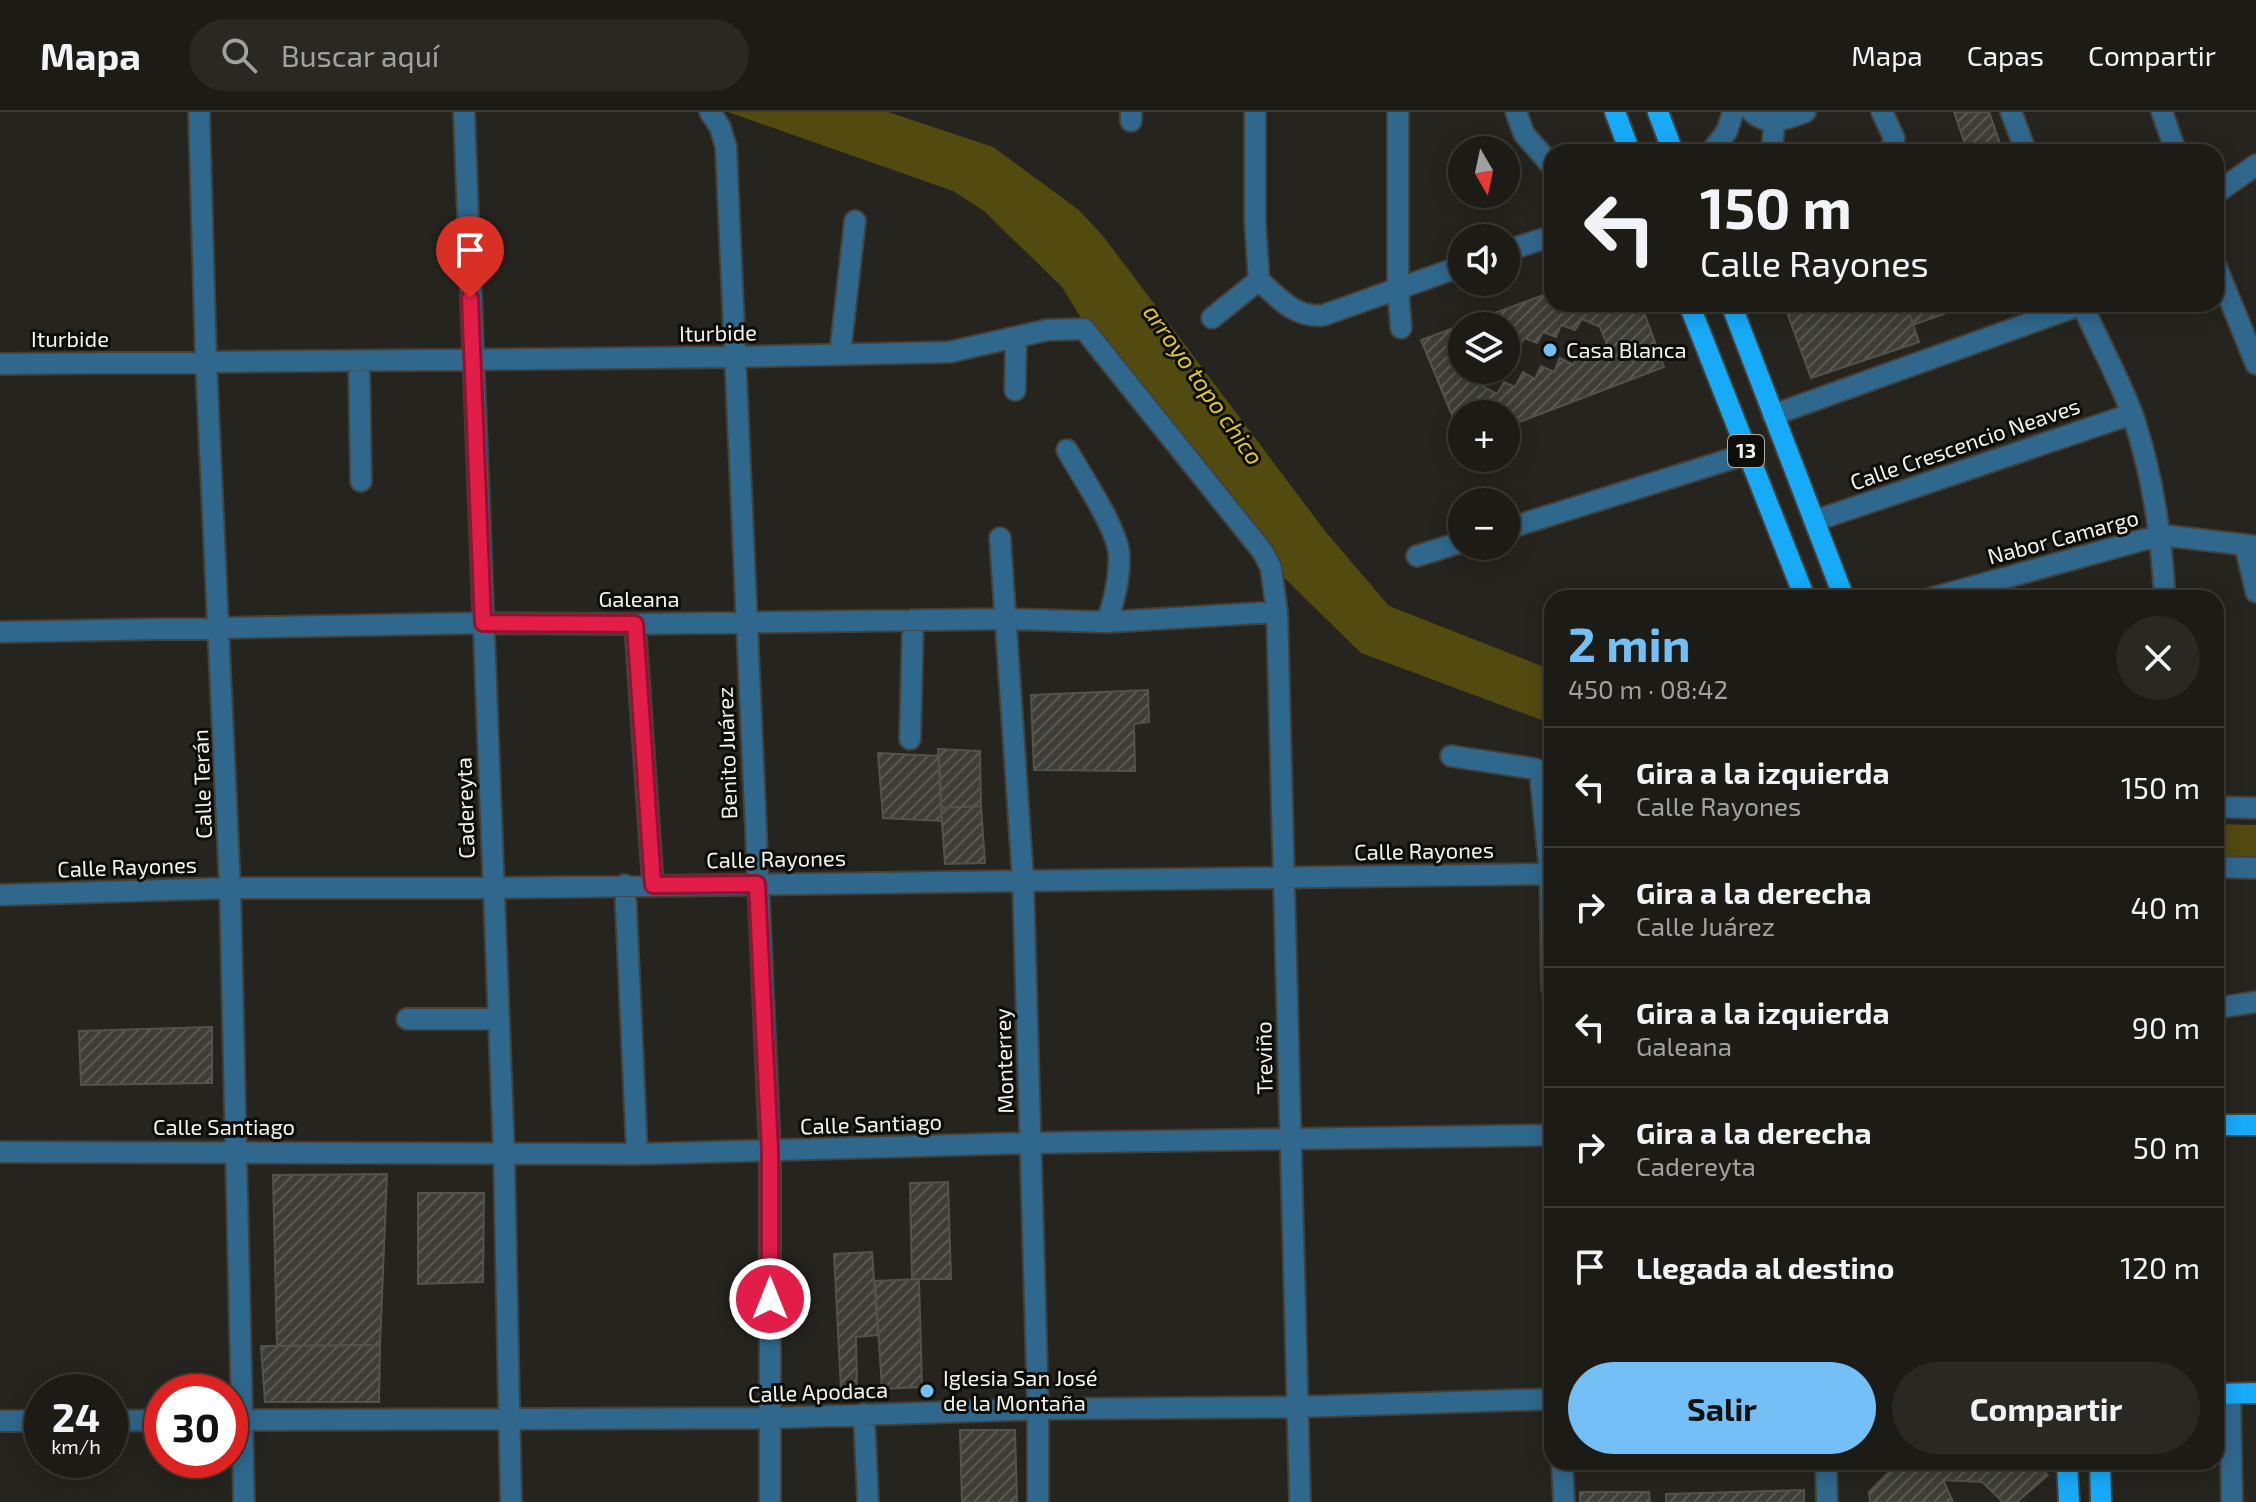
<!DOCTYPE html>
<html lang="es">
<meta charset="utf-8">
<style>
:root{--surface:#1c1b16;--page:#292823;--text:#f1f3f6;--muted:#a0a1a1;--line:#3a3935;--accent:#74c0f6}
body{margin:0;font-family:"Exo 2",sans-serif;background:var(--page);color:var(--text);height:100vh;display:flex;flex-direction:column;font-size:30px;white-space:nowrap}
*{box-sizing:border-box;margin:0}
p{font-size:26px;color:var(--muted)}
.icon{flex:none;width:44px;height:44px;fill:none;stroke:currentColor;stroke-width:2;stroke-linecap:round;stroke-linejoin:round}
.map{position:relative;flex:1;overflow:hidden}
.panel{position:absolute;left:1544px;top:478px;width:680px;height:880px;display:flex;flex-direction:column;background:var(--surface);border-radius:24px;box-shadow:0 4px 20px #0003,0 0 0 2px var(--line)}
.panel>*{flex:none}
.top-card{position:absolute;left:1544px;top:32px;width:680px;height:168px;border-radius:24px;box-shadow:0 4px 20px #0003,0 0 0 2px var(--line);background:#1c1b16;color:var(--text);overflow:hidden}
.needle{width:52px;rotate:171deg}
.controls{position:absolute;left:1448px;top:24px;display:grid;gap:16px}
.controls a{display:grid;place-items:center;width:72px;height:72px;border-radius:50%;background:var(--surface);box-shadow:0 4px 20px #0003,0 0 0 2px var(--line);font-size:40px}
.speed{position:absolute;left:24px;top:1262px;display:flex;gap:16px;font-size:40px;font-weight:700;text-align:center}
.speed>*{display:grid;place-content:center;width:104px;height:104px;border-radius:50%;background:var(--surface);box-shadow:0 4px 20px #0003,0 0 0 2px var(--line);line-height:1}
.speed small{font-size:20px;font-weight:400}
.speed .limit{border:12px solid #d22;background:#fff;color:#111}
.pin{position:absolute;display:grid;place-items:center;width:68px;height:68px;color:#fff;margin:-82px -34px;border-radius:50% 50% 50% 0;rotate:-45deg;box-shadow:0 0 8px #0007}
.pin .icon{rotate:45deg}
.me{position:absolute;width:88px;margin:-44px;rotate:0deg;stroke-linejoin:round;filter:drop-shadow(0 0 6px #0008)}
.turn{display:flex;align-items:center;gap:28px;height:168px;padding:0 24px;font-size:36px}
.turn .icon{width:104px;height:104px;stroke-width:2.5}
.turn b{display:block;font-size:56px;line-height:68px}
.round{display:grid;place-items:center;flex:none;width:84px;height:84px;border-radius:42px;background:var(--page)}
.headline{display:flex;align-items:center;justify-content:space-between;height:136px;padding:0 24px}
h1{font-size:48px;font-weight:700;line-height:60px;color:var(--accent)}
.action{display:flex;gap:16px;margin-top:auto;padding:16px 24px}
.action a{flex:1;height:92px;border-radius:48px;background:var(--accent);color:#111;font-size:32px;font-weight:700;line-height:92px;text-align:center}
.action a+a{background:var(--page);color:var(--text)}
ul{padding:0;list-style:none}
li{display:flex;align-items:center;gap:24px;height:120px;padding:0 24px;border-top:2px solid var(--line)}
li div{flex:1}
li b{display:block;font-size:30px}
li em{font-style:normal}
header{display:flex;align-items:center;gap:48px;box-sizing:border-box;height:112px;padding:0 40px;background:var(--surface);border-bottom:2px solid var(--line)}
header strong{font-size:38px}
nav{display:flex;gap:44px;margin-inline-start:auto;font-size:28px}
.search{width:560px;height:72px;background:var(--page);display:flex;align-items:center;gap:20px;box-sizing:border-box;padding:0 28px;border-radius:44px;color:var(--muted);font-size:30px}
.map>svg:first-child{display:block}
.water{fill:#534a0f}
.building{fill:url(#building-hatch);stroke:#53524c;stroke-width:2;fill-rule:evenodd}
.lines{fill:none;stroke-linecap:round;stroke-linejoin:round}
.minor-casing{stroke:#42413b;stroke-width:24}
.major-casing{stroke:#42413b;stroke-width:24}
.minor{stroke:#30688d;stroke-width:20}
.major{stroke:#17aaf9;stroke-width:20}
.route-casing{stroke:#92132f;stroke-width:20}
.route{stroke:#e11d48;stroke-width:14}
.poi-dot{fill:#74c0f6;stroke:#0d0d0a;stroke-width:3}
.labels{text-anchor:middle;stroke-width:6;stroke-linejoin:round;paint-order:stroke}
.shield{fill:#0d0d0a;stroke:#adada9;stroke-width:2}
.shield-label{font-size:20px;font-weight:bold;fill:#f2f1ed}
.street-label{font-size:22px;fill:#f2f1ed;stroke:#0d0d0a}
.poi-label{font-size:22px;fill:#f2f1ed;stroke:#0d0d0a;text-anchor:start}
.water-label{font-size:24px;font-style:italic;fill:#dfc834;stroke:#0d0d0a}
</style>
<header>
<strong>Mapa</strong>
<div class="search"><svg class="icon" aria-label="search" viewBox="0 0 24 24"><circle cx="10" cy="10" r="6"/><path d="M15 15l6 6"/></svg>Buscar aquí</div>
<nav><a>Mapa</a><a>Capas</a><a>Compartir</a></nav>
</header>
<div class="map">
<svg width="2256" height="1390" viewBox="0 0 2256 1390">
<defs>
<pattern id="building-hatch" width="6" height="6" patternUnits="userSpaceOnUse" patternTransform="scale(2)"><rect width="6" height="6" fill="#3e3e37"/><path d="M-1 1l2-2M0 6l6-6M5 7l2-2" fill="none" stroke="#5a5a54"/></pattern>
</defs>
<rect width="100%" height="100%" fill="#25241e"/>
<path class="water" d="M728 0H888L993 35 1079 98 1103 124 1325 419 1389 494 1552 558V612L1361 541 1270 452 1094 227 1062 175 984 99 953 79Z
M2216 712 2256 713V755L2216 754Z"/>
<path class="building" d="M1954 0H1989L2003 40H1946L1965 32Z
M1552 180V192H1641L1664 255 1506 315V302H1462V327L1421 228ZM1462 214H1506V258H1462Z
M1784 192H1906L1919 230 1811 266Z
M1906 192H1972L1913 213Z
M1582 207 1600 215 1607 232 1577 244 1573 253 1560 246 1554 260 1541 254 1535 267 1523 260 1515 275 1504 270 1497 282 1473 269 1479 258H1506L1508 233 1518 238 1524 226 1537 231 1543 220 1556 225 1561 213 1575 218Z
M1148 578 1149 610 1134 612 1135 659 1034 658 1031 583Z
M938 637 980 639 981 694 941 696Z
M878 641 939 644 942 709 883 706Z
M981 694 985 751 945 752 941 696Z
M212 915V971L81 973 79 919Z
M387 1062 380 1233 277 1234 273 1063Z
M948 1070 951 1167H912L910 1071Z
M418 1081H484L483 1170 418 1172Z
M872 1140 878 1223 856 1225 857 1277H841L834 1142Z
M919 1167 922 1275 882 1277 875 1169Z
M380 1233 379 1290H265L261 1234Z
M960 1318H1015L1017 1390H962Z
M1899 1350H2033L2048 1363 2017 1390H2003L1982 1370 1943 1368 1953 1390H1870L1869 1380Z
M1804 1378V1390H1666V1382Z
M1580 1380H1649L1650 1390H1580Z"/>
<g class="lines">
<defs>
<path id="minor" d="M199 0 206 250 230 776 244 1390
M464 0 504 1042 511 1390
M710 0 720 15 726 35 770 1039V1390
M1255 0V110L1259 168C1278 186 1296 207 1324 203L1462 154
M1398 0V176L1401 216
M1516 0 1524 22 1552 54
M1752 0C1769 15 1785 7 1805 0
M1882 0 1894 26 1891 38 1886 40
M2011 0 2026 40
M2162 0 2176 40
M1131 9V0
M1711 40 1727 19 1733 0
M1772 40 1774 11
M2216 81 2256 53
M1506 139 1552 124
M2216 154 2256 252
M2082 192C2098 229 2119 266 2133 304 2153 364 2161 423 2165 486
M1212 206 1259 168
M840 242 855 109
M359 249 361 369
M0 252 735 245 950 240 1047 218 1084 217 1263 440 1271 456 1277 500 1300 1390
M1015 278 1016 226
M1773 303 2083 192
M1067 338C1081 363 1118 417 1119 443 1120 467 1114 488 1107 510
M1814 409 2132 302
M1506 417 1747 342
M1000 426 1023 767 1038 1297V1390
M2245 433 2256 480
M1417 444 1462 430
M1932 486 2161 423 2256 434
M635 512 653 773
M0 520 483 511 635 512 1007 507 1107 510 1277 500
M910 627 913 508
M1451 644 1536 657 1540 661 1550 762 1552 875
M2216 695 2256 696
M2216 755 2256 756
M625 773 637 1042
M0 783 230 776H492L1552 762
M2216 896 2256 890
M407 907H499
M0 1040 637 1042 1030 1031 1552 1023
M2230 1282 2232 1390
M864 1302 868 1390
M230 1308 769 1306 1038 1297 1298 1295 1552 1287
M0 1309H42
M110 1309 162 1308
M1562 1350 1564 1390
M1826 1350 1827 1390"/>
<path id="major" d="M1615 0 1630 40
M1658 0 1673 40
M1689 192 1805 486
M1731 192 1844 486
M2216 1013H2256
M2216 1282 2256 1281
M2067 1350 2069 1390
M2100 1350 2101 1390"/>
</defs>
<use href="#minor" class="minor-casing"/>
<use href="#major" class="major-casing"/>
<use href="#minor" class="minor"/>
<use href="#major" class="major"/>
</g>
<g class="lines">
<defs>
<path id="route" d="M470 186 483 511 635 512 653 773 757 772 770 1039V1187"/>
</defs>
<use href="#route" class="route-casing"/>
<use href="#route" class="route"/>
</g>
<g class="poi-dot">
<circle cx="1550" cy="238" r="8"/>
<circle cx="927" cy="1279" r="8"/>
</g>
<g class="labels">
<rect class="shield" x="1728" y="323" width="36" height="32" rx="6"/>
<g class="shield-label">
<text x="1746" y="346">13</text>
</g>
<g class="street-label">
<text transform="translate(718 221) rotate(-1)" y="8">Iturbide</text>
<text x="70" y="235">Iturbide</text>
<text transform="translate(1965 332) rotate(-19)" y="8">Calle Crescencio Neaves</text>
<text transform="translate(2063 425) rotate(-15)" y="8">Nabor Camargo</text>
<text x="639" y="495">Galeana</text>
<text transform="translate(727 641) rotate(-92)" y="8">Benito Juárez</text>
<text transform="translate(202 672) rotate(-92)" y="8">Calle Terán</text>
<text transform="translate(465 696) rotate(-92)" y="8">Cadereyta</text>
<text transform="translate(1424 739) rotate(-1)" y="8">Calle Rayones</text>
<text transform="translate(776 747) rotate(-1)" y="8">Calle Rayones</text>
<text transform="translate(127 755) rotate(-2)" y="8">Calle Rayones</text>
<text transform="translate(1264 946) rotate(-91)" y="8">Treviño</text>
<text transform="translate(1004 949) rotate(-92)" y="8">Monterrey</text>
<text transform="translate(871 1012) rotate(-2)" y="8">Calle Santiago</text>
<text x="224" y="1023">Calle Santiago</text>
<text transform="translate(818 1280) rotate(-2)" y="8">Calle Apodaca</text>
</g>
<g class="poi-label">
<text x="1566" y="246">Casa Blanca</text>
<text x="943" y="1274">Iglesia San José<tspan x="943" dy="25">de la Montaña</tspan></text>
</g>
<g class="water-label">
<text transform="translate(1203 273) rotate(55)" y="8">arroyo topo chico</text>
</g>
</g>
</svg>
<div class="controls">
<a><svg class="needle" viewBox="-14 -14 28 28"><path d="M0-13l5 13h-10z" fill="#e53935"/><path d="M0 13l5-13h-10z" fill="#a0a1a1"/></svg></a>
<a><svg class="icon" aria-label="sound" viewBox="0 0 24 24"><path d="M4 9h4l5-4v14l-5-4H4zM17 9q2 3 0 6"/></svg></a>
<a><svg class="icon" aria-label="layers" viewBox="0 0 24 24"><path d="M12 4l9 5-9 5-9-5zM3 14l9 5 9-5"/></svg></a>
<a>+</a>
<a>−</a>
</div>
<div class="speed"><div>24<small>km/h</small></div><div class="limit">30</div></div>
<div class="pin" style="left:470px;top:186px;background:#d93025"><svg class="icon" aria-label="arrive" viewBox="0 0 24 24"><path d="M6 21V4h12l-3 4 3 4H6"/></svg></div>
<svg class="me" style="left:770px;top:1187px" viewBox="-20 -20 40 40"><circle r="17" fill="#e11d48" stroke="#fff" stroke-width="3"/><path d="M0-11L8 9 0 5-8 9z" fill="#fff"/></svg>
<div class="top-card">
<div class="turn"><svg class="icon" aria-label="left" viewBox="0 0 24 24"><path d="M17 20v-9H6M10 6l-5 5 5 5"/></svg><div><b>150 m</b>Calle Rayones</div></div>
</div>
<section class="panel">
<div class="headline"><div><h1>2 min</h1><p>450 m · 08:42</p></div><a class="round"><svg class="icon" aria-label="close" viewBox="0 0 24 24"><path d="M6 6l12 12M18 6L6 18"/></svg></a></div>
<ul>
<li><svg class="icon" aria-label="left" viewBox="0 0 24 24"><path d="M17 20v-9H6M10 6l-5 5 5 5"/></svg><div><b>Gira a la izquierda</b><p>Calle Rayones</p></div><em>150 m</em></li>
<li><svg class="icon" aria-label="right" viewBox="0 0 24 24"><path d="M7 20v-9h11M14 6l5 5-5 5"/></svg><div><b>Gira a la derecha</b><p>Calle Juárez</p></div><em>40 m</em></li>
<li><svg class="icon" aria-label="left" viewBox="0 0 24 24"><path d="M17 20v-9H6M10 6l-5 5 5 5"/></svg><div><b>Gira a la izquierda</b><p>Galeana</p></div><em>90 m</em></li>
<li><svg class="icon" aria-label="right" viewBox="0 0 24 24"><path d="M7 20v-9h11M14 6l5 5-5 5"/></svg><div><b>Gira a la derecha</b><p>Cadereyta</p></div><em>50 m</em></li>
<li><svg class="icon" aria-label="arrive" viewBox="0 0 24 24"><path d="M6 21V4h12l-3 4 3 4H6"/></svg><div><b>Llegada al destino</b></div><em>120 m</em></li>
</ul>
<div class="action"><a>Salir</a><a>Compartir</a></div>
</section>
</div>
